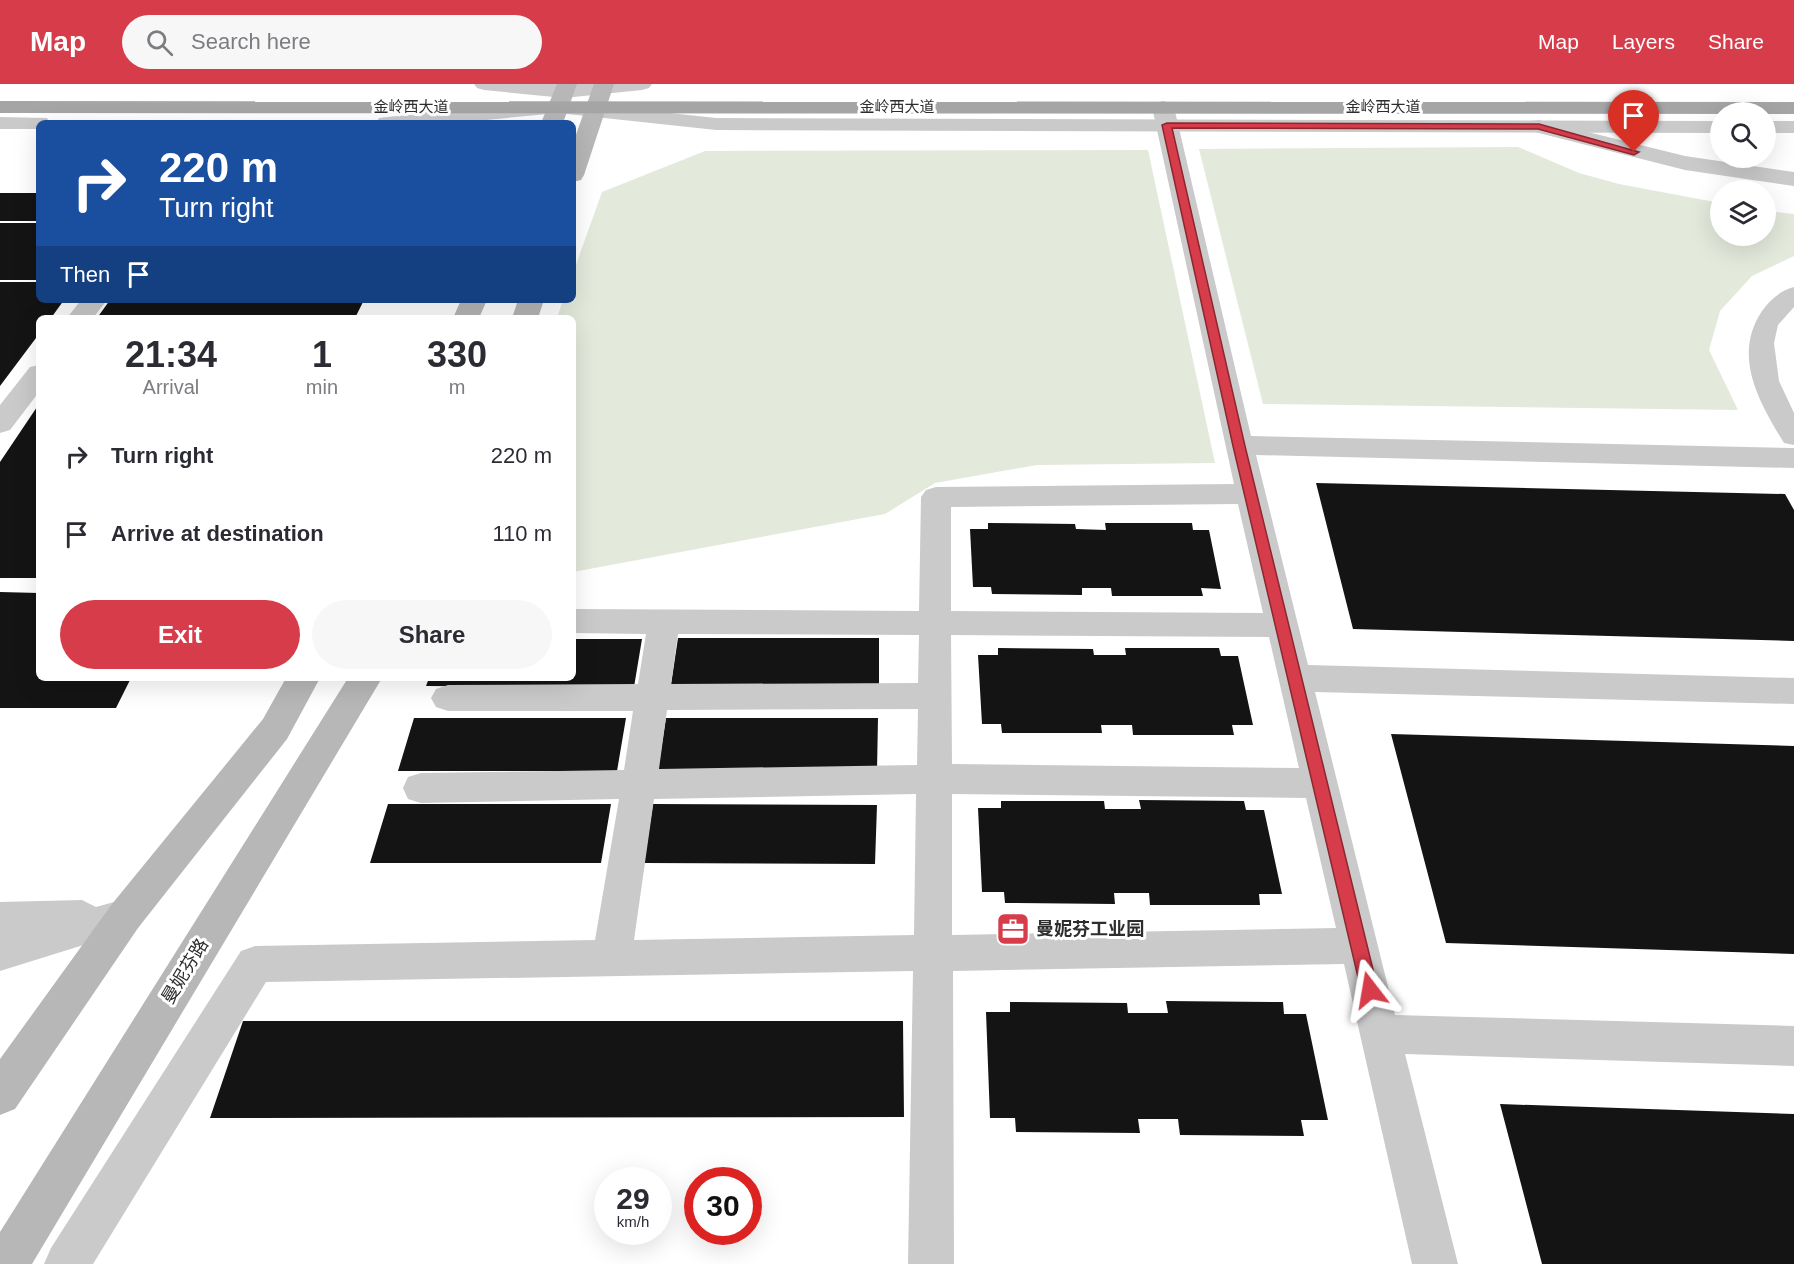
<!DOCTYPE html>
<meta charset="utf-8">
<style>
:root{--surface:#fff;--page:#f7f7f7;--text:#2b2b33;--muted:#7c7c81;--accent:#d73c4a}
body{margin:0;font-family:Helvetica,"Noto Sans SC",sans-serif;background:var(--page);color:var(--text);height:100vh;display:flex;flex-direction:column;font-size:22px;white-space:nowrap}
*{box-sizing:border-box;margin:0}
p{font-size:20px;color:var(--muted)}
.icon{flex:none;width:33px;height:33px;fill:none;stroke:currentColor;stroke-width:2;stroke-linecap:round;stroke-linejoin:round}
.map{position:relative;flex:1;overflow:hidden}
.drawer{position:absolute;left:36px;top:231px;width:540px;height:366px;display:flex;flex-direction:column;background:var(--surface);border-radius:9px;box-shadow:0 6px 24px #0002}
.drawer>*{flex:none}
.guide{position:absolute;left:36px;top:36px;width:540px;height:183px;border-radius:9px;box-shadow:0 6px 24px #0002;background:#1a4fa0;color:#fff;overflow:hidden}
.controls{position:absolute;left:1710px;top:18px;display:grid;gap:12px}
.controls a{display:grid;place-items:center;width:66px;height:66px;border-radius:50%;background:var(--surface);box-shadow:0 6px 24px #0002;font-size:30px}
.speed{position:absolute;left:594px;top:1083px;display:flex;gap:12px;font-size:30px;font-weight:700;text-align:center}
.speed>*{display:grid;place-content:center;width:78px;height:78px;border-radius:50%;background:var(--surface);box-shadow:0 6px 24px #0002;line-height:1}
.speed small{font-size:15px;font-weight:400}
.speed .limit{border:9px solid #d22;background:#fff;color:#111}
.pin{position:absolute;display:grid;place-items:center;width:51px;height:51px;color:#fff;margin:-62px -26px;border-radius:50% 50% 50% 0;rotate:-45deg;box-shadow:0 0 6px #0007}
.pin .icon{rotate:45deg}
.me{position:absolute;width:66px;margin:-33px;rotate:346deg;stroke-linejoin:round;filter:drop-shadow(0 0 4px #0008)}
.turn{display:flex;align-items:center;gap:21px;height:126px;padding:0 24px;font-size:27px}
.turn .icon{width:78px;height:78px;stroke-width:2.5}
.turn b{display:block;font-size:42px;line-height:51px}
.then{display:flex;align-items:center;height:57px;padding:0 24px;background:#0003;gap:12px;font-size:22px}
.eta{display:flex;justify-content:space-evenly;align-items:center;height:102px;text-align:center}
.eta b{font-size:36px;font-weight:700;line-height:42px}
.primary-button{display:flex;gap:12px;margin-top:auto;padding:12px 24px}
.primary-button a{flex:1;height:69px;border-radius:36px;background:var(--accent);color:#fff;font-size:24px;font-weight:700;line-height:69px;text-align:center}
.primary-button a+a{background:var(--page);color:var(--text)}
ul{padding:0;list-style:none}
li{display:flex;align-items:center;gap:18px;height:78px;padding:0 24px}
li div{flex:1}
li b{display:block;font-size:22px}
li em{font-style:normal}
header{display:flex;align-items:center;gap:36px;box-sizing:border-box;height:84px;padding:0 30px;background:var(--accent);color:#fff}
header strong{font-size:28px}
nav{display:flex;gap:33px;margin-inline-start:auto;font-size:21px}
.search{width:420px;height:54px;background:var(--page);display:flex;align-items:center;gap:15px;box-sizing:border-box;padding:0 21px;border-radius:33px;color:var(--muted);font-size:22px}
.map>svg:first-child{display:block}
.green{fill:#e3e9db}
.building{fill:#141414}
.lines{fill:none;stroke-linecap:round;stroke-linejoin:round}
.minor{fill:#cacaca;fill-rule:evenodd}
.tertiary{fill:#cacaca;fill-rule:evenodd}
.secondary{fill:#b7b7b7;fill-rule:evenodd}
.primary{fill:#a5a5a5;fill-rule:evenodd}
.route{fill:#d73c4a;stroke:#8c2730;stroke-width:1.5}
.labels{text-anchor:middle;stroke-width:6;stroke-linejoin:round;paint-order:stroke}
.far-street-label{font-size:15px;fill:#2d2d2d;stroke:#fff}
.poi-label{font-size:18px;font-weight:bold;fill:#2d2d2d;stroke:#fff;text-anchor:start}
.street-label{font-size:18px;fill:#2d2d2d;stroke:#fff}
</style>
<header>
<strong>Map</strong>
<div class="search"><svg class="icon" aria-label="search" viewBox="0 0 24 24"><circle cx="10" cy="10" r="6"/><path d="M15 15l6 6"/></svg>Search here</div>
<nav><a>Map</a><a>Layers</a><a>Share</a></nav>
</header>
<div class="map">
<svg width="1794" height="1180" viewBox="0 0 1794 1180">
<rect width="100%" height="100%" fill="#fff"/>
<path class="green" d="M1518 63 1579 89 1619 100 1720 119V152H1766V127L1794 130V172L1752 192 1720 227 1709 266 1738 326 1263 320 1199 65Z
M1148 66 1215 379 1037 381 935 399 885 430 573 488V234H557L563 216H573V189L602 108 705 67Z"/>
<path class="building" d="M0 109H39V137H0Z
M0 139H39V196H0Z
M0 198H39V216H64L51 234H39V250L0 302Z
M110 216H364L355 234H97Z
M39 320V494H0V378Z
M1316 399 1785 410 1794 426V557L1353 545Z
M988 439 1075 440 1076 445 1106 446 1105 439H1192L1193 446H1209L1221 505 1201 504 1203 512H1112L1111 504H1082V511L992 510 991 503H973L970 445H988Z
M0 508 39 509V594H131L116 624H0Z
M678 554H879V602L671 601Z
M573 555H642L634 603 426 602 429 594H573Z
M998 564 1093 565 1094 571H1126L1125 564H1219L1221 572H1238L1253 641H1232L1234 651H1133L1132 641H1101L1102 649H1002L1001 640H982L978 571H998Z
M414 634H626L617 687H398Z
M666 634H878L877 687 658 686Z
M1391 650 1794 662V870L1446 859Z
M1139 716 1244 717 1246 726H1264L1282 810H1259L1260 821H1150L1149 809H1114L1115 820 1005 819 1004 808H982L978 724H1001V717H1104L1105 725H1141Z
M388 720H611L601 779H370Z
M653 720 877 721 875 780 644 779Z
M1166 917 1283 918 1284 930H1306L1328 1036H1301L1304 1052 1180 1051 1178 1035H1138L1140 1049 1016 1048 1015 1034H990L986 928H1010V918L1127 919 1128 929H1168Z
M243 937H903L904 1033 210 1034Z
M1500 1020 1794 1030V1180H1542Z"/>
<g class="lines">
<path class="minor" d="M1163 17 1170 19 1174 23 1251 352 1794 364V384L1256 371 1308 581 1794 594V620L1315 608 1395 931 1794 942V982L1405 970 1458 1180H1412L1344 880 953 887 954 1180H908L913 887 266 898 93 1180H44L51 1164 241 867 255 862 595 856 619 715 421 719 408 715 403 704 408 693 421 689 624 686 633 627H448L436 623 431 614 436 605 448 601 638 600 646 550 573 549V525L919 527 921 413 926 406 936 403 1234 400 1152 23 1156 19ZM1238 420 1263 529 951 527V423ZM678 550 919 551 918 599 671 600ZM951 551 1269 553 1299 684 952 680ZM918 625 917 681 659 685 667 626ZM916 710 914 851 634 856 654 715ZM952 710 1306 714 1336 844 952 851Z
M1539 36 1685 72 1794 88V102L1685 86 1531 47 1528 42 1531 37Z
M1794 203V223L1778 241 1774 259 1779 297 1794 329V361L1784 359C1759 318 1732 272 1762 227 1770 216 1781 206 1794 203Z
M81 216H107L93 234H67Z
M39 281V308L10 346 0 349V321L30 283Z
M125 815 138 820 144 832 138 844 0 887V818L82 816 96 823Z"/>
<path class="tertiary" d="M474 0H652L649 4 642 6 564 14 484 6 477 4Z
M558 17 716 34 1720 37V49L716 46 558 29 455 39H376L379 34 387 33Z
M0 33 47 34 50 39H39V45H0Z
M1766 37H1794V49H1766Z"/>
<path class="secondary" d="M557 0H577L563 39H541Z
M594 0H614L584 91 581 96 573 98V59Z
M461 216H487L479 234H453Z
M518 216H544L538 234H512Z
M286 594H320L287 655 138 844 15 1025 0 1031V975L112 820 263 635Z
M348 594H382L32 1180H0V1148Z"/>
<path class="primary" d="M0 17 1794 18V30L0 29Z"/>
</g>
<path class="route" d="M1167 39 1539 40 1639 68 1634 71 1538 45 1172 44 1245 362 1378 906 1375 912 1370 914 1364 912 1361 906 1233 362 1162 41Z"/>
<defs>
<symbol id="office-square" viewBox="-11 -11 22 22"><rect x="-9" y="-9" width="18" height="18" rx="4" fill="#d73c4a" stroke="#fff"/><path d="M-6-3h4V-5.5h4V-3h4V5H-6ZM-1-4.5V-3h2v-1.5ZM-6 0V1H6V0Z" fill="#fff"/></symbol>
</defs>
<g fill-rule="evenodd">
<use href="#office-square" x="994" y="826" width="38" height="38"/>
</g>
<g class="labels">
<g class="far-street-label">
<text x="411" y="28">金岭西大道</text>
<text x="897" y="28">金岭西大道</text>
<text x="1383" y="28">金岭西大道</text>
</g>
<g class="poi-label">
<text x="1036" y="851">曼妮芬工业园</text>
</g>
<g class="street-label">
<text transform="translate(185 887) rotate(-59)" y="6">曼妮芬路</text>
</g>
</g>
</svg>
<div class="controls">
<a><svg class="icon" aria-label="search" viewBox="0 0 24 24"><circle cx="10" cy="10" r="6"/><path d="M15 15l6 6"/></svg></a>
<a><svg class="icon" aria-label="layers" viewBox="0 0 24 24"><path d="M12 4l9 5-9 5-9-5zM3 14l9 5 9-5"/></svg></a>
</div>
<div class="speed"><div>29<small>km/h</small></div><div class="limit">30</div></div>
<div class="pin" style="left:1634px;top:68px;background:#d93025"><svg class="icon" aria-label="arrive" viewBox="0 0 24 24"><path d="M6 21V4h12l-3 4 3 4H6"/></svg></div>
<svg class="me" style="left:1370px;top:906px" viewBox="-20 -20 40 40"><path d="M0-17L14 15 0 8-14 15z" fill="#d73c4a" stroke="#fff" stroke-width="4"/></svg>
<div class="guide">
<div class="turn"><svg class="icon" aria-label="right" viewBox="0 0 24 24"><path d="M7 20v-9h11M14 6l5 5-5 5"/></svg><div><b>220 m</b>Turn right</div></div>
<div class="then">Then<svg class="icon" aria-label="arrive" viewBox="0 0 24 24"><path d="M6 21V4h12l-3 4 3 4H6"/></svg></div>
</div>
<section class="drawer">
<div class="eta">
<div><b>21:34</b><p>Arrival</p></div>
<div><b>1</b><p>min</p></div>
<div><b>330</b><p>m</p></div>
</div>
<ul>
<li><svg class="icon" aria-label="right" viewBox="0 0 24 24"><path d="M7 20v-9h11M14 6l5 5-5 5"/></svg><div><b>Turn right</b></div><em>220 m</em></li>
<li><svg class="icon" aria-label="arrive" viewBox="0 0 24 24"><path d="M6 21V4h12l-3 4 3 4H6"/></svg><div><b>Arrive at destination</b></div><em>110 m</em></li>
</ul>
<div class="primary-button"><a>Exit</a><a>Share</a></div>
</section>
</div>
